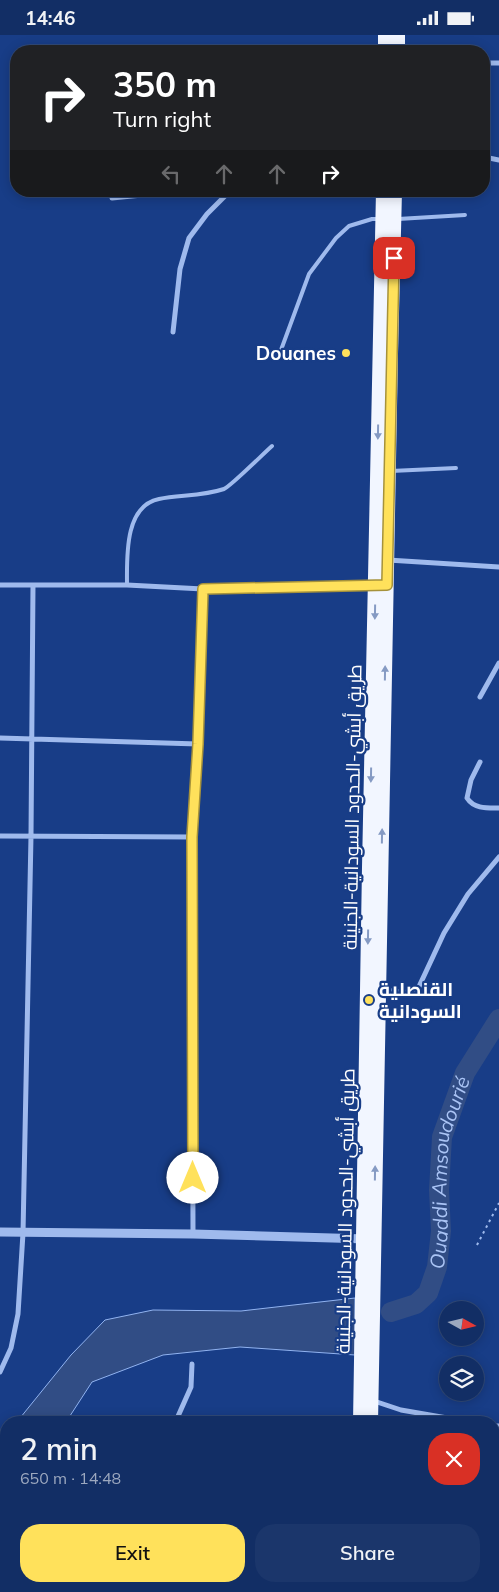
<!DOCTYPE html>
<meta charset="utf-8">
<style>
:root{--surface:#122e65;--page:#1b366b;--text:#f1f3f6;--muted:#9ca8bf;--line:#314a79;--accent:#ffe15b}
body{margin:0;font-family:Mulish,Cairo,sans-serif;background:var(--page);color:var(--text);height:100vh;display:flex;flex-direction:column;font-size:19px;white-space:nowrap}
*{box-sizing:border-box;margin:0}
p{font-size:16px;color:var(--muted)}
.icon{flex:none;width:28px;height:28px;fill:none;stroke:currentColor;stroke-width:2;stroke-linecap:round;stroke-linejoin:round}
.map{position:relative;flex:1;overflow:hidden}
.side{position:absolute;left:0px;top:1381px;width:500px;height:176px;display:flex;flex-direction:column;background:var(--surface);border-radius:20px 20px 0 0;box-shadow:0 2px 12px #0003,0 0 0 1px var(--line)}
.side>*{flex:none}
.top-card{position:absolute;left:10px;top:10px;width:480px;height:152px;border-radius:20px;box-shadow:0 2px 12px #0003,0 0 0 1px var(--line);background:#202124;color:#fff;overflow:hidden}
.needle{width:32px;rotate:98deg}
.controls{position:absolute;left:439px;top:1266px;display:grid;gap:10px}
.controls a{display:grid;place-items:center;width:45px;height:45px;border-radius:50%;background:var(--surface);box-shadow:0 2px 12px #0003,0 0 0 1px var(--line);font-size:25px}
.pin{position:absolute;display:grid;place-items:center;width:42px;height:42px;color:#fff;margin:-21px;border-radius:10px;box-shadow:0 2px 8px #0006}
.me{position:absolute;width:55px;margin:-28px;rotate:0deg;stroke-linejoin:round;filter:drop-shadow(0 0 4px #0008)}
.turn{display:flex;align-items:center;gap:18px;height:105px;padding:0 20px;font-size:22px}
.turn .icon{width:65px;height:65px;stroke-width:2.5}
.turn b{display:block;font-size:35px;line-height:42px}
.lanes{display:flex;align-items:center;height:48px;padding:0 20px;background:#0003;justify-content:center;gap:25px;direction:ltr}
.lanes .off{opacity:.35}
.round{display:grid;place-items:center;flex:none;width:52px;height:52px;border-radius:20px;background:var(--page)}
.summary{display:flex;align-items:center;justify-content:space-between;height:85px;padding:0 20px}
h1{font-size:30px;font-weight:600;line-height:38px}
.primary-button{display:flex;gap:10px;margin-top:auto;padding:10px 20px}
.primary-button a{flex:1;height:58px;border-radius:20px;background:var(--accent);color:#111;font-size:20px;font-weight:600;line-height:58px;text-align:center}
.primary-button a+a{background:var(--page);color:var(--text)}
.status{display:flex;justify-content:space-between;align-items:center;height:35px;padding:0 25px;background:var(--surface);direction:ltr}
.status svg{height:14px;fill:currentColor}
.map>svg:first-child{display:block}
.water{fill:#314d85;stroke:#91b3f0}
.lines{fill:none;stroke-linecap:round;stroke-linejoin:round}
.river{stroke:#314d85;stroke-width:20}
.path{stroke:#9fbaed;stroke-width:2;stroke-dasharray:2.5 4;stroke-linecap:butt}
.service{stroke:#9fbaed;stroke-width:4}
.minor{stroke:#9fbaed;stroke-width:5}
.tertiary{stroke:#9fbaed;stroke-width:9}
.trunk{stroke:#f2f6ff;stroke-width:14}
.oneway{fill:#859ac3}
.route-casing{stroke:#a6923b;stroke-width:12}
.route{stroke:#ffe15b;stroke-width:9}
.poi-dot{fill:#ffe15b;stroke:#183d87;stroke-width:2}
.labels{text-anchor:middle;stroke-width:4.5;stroke-linejoin:round;paint-order:stroke}
.poi-label{font-size:19px;font-weight:bold;fill:#fff;stroke:#183d87;text-anchor:end}
.street-label{font-size:19px;fill:#fff;stroke:#183d87}
.water-label{font-size:20px;font-style:italic;fill:#aac4f5;stroke:#183d87}
</style>
<div class="status"><b>14:46</b><svg viewBox="0 0 49 12"><path d="M0 12V9h3v3zM5 12V6h3v6zM10 12V3h3v9zM15 12V0h3v12zM26 1h20v11H26zM47 4h2v5h-2z"/></svg></div>
<div class="map">
<svg width="499" height="1557" viewBox="0 0 499 1557">
<rect width="100%" height="100%" fill="#183d87"/>
<path class="water" d="M355 1263V1320L240 1312 163 1320 92 1347 66 1387 16 1388 71 1320 105 1285 153 1275 241 1276Z
M6 1402V1486L0 1497V1414Z"/>
<g class="lines">
<path class="river" id="s1" d="M391 1277 416 1269 428 1258 437 1232 441 1196 439 1155 442 1102 465 1038 499 984"/>
<path class="path" d="M477 1210 499 1168"/>
<path class="service" d="M398 184 465 180
M281 315 309 239 336 203 349 191 372 184H381
M391 436 456 433
M127 550C127 523 124 471 159 464 180 460 203 461 224 454 230 452 264 418 272 411"/>
<path class="minor" d="M484 28H499
M484 122 499 125
M112 163 152 159 159 156
M173 297 180 234 189 203 207 179 230 156
M388 525 499 532
M0 550H127L203 554 374 550
M480 662 499 628
M0 703 198 709
M480 727 471 745 467 763C474 774 487 773 499 773
M0 801 192 802
M381 955 416 958 444 898 468 859 499 822
M193 1199 192 802 198 709 203 554
M0 1337 11 1313 18 1279 23 1198 31 801 33 550
M374 1366 401 1375 476 1388
M175 1388 191 1352 192 1329
M494 1391H499
M76 1557 79 1551"/>
<path class="tertiary" d="M0 1197 193 1199 367 1204"/>
<path class="trunk" d="M385 16V0
M398 16V0
M360 1388 369 832 383 156
M371 1388 391 319 395 156
M356 1557V1551
M367 1557V1551"/>
</g>
<defs><path id="oneway-solid" d="M-6-.8H1V-3.2L6.5 0L1 3.2V.8H-6Z" transform="scale(1.25)"/></defs>
<g class="oneway">
<use href="#oneway-solid" transform="translate(378 397) rotate(91)"/>
<use href="#oneway-solid" transform="translate(375 577) rotate(91)"/>
<use href="#oneway-solid" transform="translate(385 638) rotate(-89)"/>
<use href="#oneway-solid" transform="translate(371 740) rotate(91)"/>
<use href="#oneway-solid" transform="translate(382 801) rotate(-89)"/>
<use href="#oneway-solid" transform="translate(368 902) rotate(91)"/>
<use href="#oneway-solid" transform="translate(375 1138) rotate(-89)"/>
</g>
<g class="lines">
<defs>
<path id="route" d="M193 1143 192 802 198 709 203 554 387 550 394 223"/>
</defs>
<use href="#route" class="route-casing"/>
<use href="#route" class="route"/>
</g>
<g class="poi-dot">
<circle cx="346" cy="318" r="5"/>
<circle cx="369" cy="965" r="5"/>
</g>
<g class="labels">
<g class="poi-label">
<text x="336" y="325">Douanes</text>
<text x="379" y="961" text-anchor="start">القنصلية<tspan x="379" dy="22">السودانية</tspan></text>
</g>
<g class="street-label">
<text transform="translate(352 772) rotate(-89)" y="7">طريق أبشي-الحدود السودانية-الجنينة</text>
<text transform="translate(345 1176) rotate(-89)" y="7">طريق أبشي-الحدود السودانية-الجنينة</text>
</g>
<g class="water-label">
<text dy="7" stroke="none"><textPath href="#s1" startOffset="166">Ouaddi Amsoudourié</textPath></text>
</g>
</g>
</svg>
<div class="controls">
<a><svg class="needle" viewBox="-14 -14 28 28"><path d="M0-13l5 13h-10z" fill="#e53935"/><path d="M0 13l5-13h-10z" fill="#9ca8bf"/></svg></a>
<a><svg class="icon" aria-label="layers" viewBox="0 0 24 24"><path d="M12 4l9 5-9 5-9-5zM3 14l9 5 9-5"/></svg></a>
</div>
<div class="pin" style="left:394px;top:223px;background:#d93025"><svg class="icon" aria-label="arrive" viewBox="0 0 24 24"><path d="M6 21V4h12l-3 4 3 4H6"/></svg></div>
<svg class="me" style="left:193px;top:1143px" viewBox="-20 -20 40 40"><circle r="19" fill="#fff"/><path d="M0-13L10 11 0 6-10 11z" fill="#ffe15b"/></svg>
<div class="top-card">
<div class="turn"><svg class="icon" aria-label="right" viewBox="0 0 24 24"><path d="M7 20v-9h11M14 6l5 5-5 5"/></svg><div><b>350 m</b>Turn right</div></div>
<div class="lanes"><svg class="icon off" aria-label="left" viewBox="0 0 24 24"><path d="M17 20v-9H6M10 6l-5 5 5 5"/></svg><svg class="icon off" aria-label="ahead" viewBox="0 0 24 24"><path d="M12 20V5M6 11l6-6 6 6"/></svg><svg class="icon off" aria-label="ahead" viewBox="0 0 24 24"><path d="M12 20V5M6 11l6-6 6 6"/></svg><svg class="icon" aria-label="right" viewBox="0 0 24 24"><path d="M7 20v-9h11M14 6l5 5-5 5"/></svg></div>
</div>
<section class="side">
<div class="summary"><div><h1>2 min</h1><p>650 m · 14:48</p></div><a class="round" style="background:#d93025;color:#fff"><svg class="icon" aria-label="close" viewBox="0 0 24 24"><path d="M6 6l12 12M18 6L6 18"/></svg></a></div>
<div class="primary-button"><a>Exit</a><a>Share</a></div>
</section>
</div>
